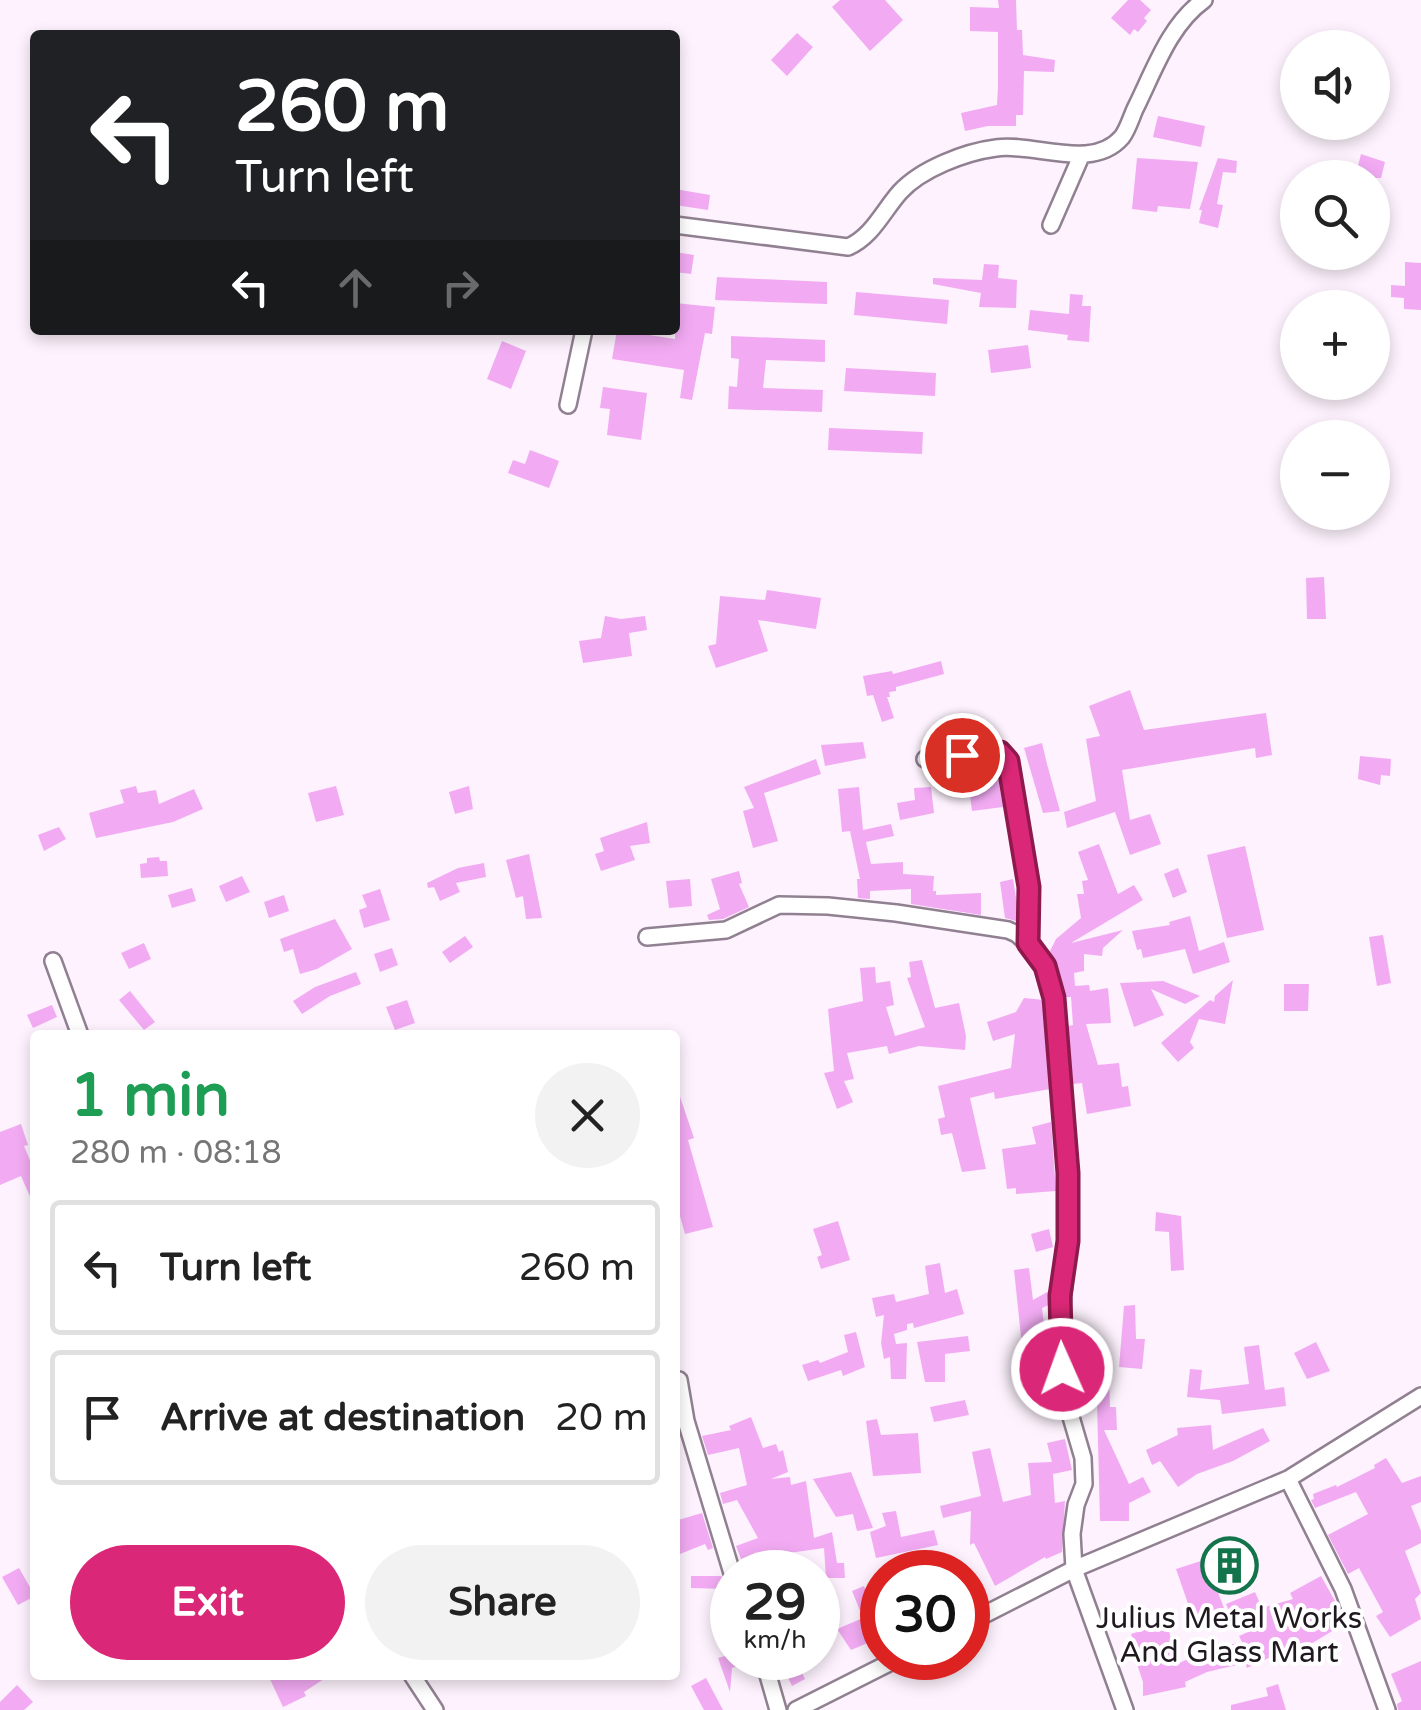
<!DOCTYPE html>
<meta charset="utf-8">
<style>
:root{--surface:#fff;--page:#f2f2f2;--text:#222;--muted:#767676;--line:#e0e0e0;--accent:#db2777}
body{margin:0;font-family:"Varela Round",sans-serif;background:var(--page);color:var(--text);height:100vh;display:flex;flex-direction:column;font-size:38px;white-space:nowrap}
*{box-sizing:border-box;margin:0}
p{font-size:32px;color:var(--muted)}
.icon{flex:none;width:55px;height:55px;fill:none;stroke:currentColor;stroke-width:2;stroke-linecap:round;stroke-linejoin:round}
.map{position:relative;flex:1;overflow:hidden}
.drawer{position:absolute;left:30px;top:1030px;width:650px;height:650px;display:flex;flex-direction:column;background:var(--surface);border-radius:10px;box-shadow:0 5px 15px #0003}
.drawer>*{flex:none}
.banner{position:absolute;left:30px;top:30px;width:650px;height:305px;border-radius:10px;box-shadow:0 5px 15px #0003;background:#202124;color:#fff;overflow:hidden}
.tools{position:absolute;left:1280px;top:30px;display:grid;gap:20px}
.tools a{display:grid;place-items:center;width:110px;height:110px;border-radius:50%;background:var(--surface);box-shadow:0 5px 15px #0003;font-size:50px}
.speed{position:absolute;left:710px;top:1550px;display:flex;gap:20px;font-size:50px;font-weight:700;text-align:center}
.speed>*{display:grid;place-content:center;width:130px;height:130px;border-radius:50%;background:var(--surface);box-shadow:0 5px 15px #0003;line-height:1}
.speed small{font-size:25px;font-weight:400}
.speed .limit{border:15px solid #d22;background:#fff;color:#111}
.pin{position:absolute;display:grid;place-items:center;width:85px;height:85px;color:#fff;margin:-42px;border:5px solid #fff;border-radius:50%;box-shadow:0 2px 10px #0007}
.me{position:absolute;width:110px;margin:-55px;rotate:358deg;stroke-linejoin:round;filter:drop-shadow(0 0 8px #0008)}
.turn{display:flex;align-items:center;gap:35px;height:210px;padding:0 40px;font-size:45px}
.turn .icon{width:130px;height:130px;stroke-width:2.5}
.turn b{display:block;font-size:70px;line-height:85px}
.lanes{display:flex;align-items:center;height:95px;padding:0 40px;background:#0003;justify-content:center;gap:50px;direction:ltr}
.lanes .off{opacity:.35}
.round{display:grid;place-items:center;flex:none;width:105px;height:105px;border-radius:52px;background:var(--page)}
.headline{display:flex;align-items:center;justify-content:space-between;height:170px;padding:0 40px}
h1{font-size:60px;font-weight:800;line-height:75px;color:#1e9e55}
.button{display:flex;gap:20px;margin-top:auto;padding:20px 40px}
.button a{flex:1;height:115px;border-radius:60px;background:var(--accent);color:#fff;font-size:40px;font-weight:800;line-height:115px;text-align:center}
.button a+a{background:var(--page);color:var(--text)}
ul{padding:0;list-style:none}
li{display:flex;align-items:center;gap:30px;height:135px;margin:0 20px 15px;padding:0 20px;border:5px solid var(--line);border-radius:10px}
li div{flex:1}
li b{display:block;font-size:38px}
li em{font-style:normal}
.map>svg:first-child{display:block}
.building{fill:#f2abf3}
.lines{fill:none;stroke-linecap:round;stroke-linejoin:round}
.minor-casing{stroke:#918091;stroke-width:20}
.minor{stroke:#fff;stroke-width:15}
.route-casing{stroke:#8e194d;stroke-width:25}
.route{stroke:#db2777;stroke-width:18}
.labels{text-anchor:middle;stroke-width:8;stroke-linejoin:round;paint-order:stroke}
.poi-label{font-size:30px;fill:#201a20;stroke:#fff}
</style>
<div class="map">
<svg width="1421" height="1710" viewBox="0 0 1421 1710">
<rect width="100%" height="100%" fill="#fdf2fd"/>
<path class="building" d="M840 0H885L903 20 870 51 832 7Z
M998 0H1016L1017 30H1022L1023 55 1055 60 1054 72 1024 71 1023 115H1016V126H988L965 131 961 113 997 105 998 86V32L970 31V7L999 8Z
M1128 0H1140L1151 10 1144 18 1147 21 1138 32 1134 29 1130 35 1111 18Z
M797 33 813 47 787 76 771 60Z
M1158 116 1205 126 1201 147 1153 137Z
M1361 154 1385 162 1381 178H1355Z
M1137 158 1198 162 1190 209 1158 206 1157 212 1132 209Z
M1218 158 1237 161 1236 173 1223 172 1217 204 1223 205 1218 228 1199 223 1202 210H1199Z
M675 189 710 195 708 210 675 205Z
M675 252 694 255 691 274 675 272Z
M1405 262 1421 263V310L1404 309V298L1391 297V285L1405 286Z
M984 264 999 265 998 278 1017 280 1016 308 979 307 981 293 933 284V278L982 280Z
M717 277 827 282V304L715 300Z
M856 292 949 300 947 324 854 315Z
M1070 294 1083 295 1082 306H1091L1089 342 1067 340 1068 335 1028 330 1030 310 1069 314Z
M675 303 715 307 712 334 705 333 692 400 680 398 684 370 612 359 617 330 675 339Z
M731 336 825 340V362L766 360 763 388 823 390 822 412 728 409 729 386 737 387 739 359 731 358Z
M502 341 526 351 511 389 487 379Z
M1028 345 1031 368 991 373 988 350Z
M846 368 936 373 935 396 844 391Z
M603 387 647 393 641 440 607 435 610 409 600 408Z
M829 428 923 432 922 454 828 450Z
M530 450 559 461 549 488 508 473 513 460 525 464Z
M1324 577 1326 619H1307L1306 578Z
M767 590 821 598 816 629 758 620 768 651 716 668 708 646 716 644 720 596 765 600Z
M605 616 621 619 645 616 647 630 629 633 632 656 583 663 579 641 601 638Z
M941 661 944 674 896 687V691L889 692 890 697H887L894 718 882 722 873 695 867 696 863 676 892 671 893 674Z
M1130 690 1144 730 1266 713 1272 755 1256 758 1255 748 1122 770 1130 820 1150 814 1161 844 1130 855 1115 812 1067 828 1064 812 1096 801 1086 739 1100 736 1089 706Z
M863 742 866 758 825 766 821 745Z
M1042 743 1047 764 1060 811 1043 813 1024 748Z
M1360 756 1391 759 1390 776 1381 775 1380 785 1358 779Z
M816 759 821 774 764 793 778 841 753 848 743 811 754 808 744 787Z
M998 777 1003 807 972 811 968 780Z
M136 786 138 793 156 790 159 804 194 789 203 809 173 822 96 838 89 813 124 803 120 790Z
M336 786 344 815 316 822 308 793Z
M469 786 473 809 455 814 449 792Z
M859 787 863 830 891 824 894 836 866 842 871 864 903 862V874L934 876 933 891H936V895L981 893V915L911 904V889L870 891V899L858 898 857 879H860L850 831 842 832 838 789Z
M931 787 934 813 900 820 897 803 915 800 914 788Z
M647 822 650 843 630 846 635 860 601 871 595 854 604 851 600 838Z
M59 827 66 839 44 851 38 835Z
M1099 844 1118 894 1134 885 1143 900 1071 943 1123 930 1103 948 1102 956 1084 954V971L1074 973 1075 986 1089 985 1090 991 1108 988 1111 1023 1086 1024 1098 1065 1119 1063 1122 1087 1128 1086 1131 1106 1087 1114 1082 1083 1073 1084 1068 1026 1073 1025 1071 997H1066L1050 951 1056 939 1081 918 1077 894H1084L1082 881 1088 880 1078 852Z
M1245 846 1264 930 1227 938 1207 855Z
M529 854 542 918 526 919 523 896 516 898 506 860Z
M159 857 160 861H167L168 876 141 878 140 864 147 863V858Z
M484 863 486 877 456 883 460 892 440 901 434 887 428 888 427 883 458 868Z
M1178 868 1187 892 1173 898 1164 874Z
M739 871 742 883 739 884 749 907 723 919 709 920 707 915 720 909 711 879Z
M242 876 250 892 226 902 219 886Z
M690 879 692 906 669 908 666 881Z
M1013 879 1017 904 1016 921 1005 918 1000 882Z
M192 888 196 901 172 908 168 895Z
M380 889 390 920 364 928 359 910 367 907 362 895Z
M284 895 289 911 269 918 264 902Z
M1190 916 1199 951 1224 942 1230 962 1193 974 1185 949 1143 958 1141 949 1137 950 1132 931 1170 925 1169 922Z
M335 919 352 949 317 969 300 974 293 949 284 952 280 939Z
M1383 935 1391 983 1377 986 1369 937Z
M465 936 473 947 450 963 442 952Z
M144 943 151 959 129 969 121 953Z
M392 948 398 965 380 972 374 954Z
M922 960 935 1008 959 1003 966 1036 965 1050 919 1046 889 1054 887 1046 847 1053 854 1079 844 1081 853 1102 837 1109 824 1073 834 1071 828 1009 863 1001 860 968 875 967 876 983 890 981 894 1005 886 1007 895 1036 925 1027 907 978 911 977 909 962Z
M356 972 361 984 330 996 302 1014 293 1001 315 987Z
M1233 980 1225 1024 1199 1019 1190 1042 1194 1048 1178 1062 1161 1043 1210 1000 1214 1002 1215 996Z
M1163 981 1200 996 1185 1004 1151 989 1164 1015 1134 1027 1120 983Z
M1284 984H1309L1308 1011H1284Z
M130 991 155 1022 144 1030 119 1000Z
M1024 998 1044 1000 1050 1089 995 1099 994 1092 970 1098 986 1169 962 1172 952 1133 941 1135 938 1119 945 1117 938 1086 1011 1068 1015 1034 993 1041 987 1022 1016 1012Z
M407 1000 415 1023 395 1030 386 1007Z
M52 1005 57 1017 33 1028 27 1015Z
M677 1088 694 1138 688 1140 713 1227 685 1234 675 1198Z
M1051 1122 1056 1191 1016 1194V1188L1007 1189 1002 1149 1036 1144 1032 1127Z
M21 1124 28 1145 24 1146 35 1172V1208L21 1176 0 1185V1132Z
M1156 1212 1181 1216 1184 1270 1171 1271 1169 1232 1155 1231Z
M838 1221 850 1260 821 1269 817 1257 822 1255 813 1229Z
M1049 1229 1053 1247 1036 1252 1031 1234Z
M940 1263 945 1293 957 1289 964 1314 914 1328 913 1323 907 1324V1330L894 1334 896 1344 907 1343 906 1379H891L890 1357 884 1359 881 1343 884 1315 876 1317 872 1298 894 1294 896 1302 929 1294 925 1266Z
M1029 1268 1033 1300 1049 1291 1052 1296 1051 1304 1042 1308 1053 1395 1034 1397 1024 1365 1014 1270Z
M1135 1305 1136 1339H1145L1142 1369 1119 1367 1124 1306Z
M856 1332 865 1367 843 1376 841 1370 808 1381 802 1365 818 1360 820 1363 848 1352 844 1335Z
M968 1336 970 1351 945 1354V1382H925L917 1342Z
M1316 1342 1330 1371 1307 1379 1294 1353Z
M1259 1345 1265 1390 1284 1387 1286 1406 1222 1414 1220 1400 1187 1397 1190 1369 1202 1370 1200 1390 1249 1384 1244 1347Z
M1109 1378 1110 1407H1116L1117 1430H1104L1129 1484 1143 1477 1151 1492 1129 1503V1521H1100L1097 1402 1079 1403 1075 1391 1074 1380Z
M965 1400 969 1415 934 1422 930 1407Z
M751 1417 763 1448 776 1444 779 1452 783 1450 788 1472 771 1479 790 1477 791 1485 806 1481 814 1538 832 1532 837 1563H844L845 1578H826L824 1548 789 1553 794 1572H782L776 1553 763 1555V1552L741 1559 736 1546 758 1538 737 1500 723 1504 720 1493 747 1485 739 1448 708 1455 702 1436 731 1430 729 1426Z
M877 1419 881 1435 918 1433 921 1473 873 1476 866 1421Z
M1211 1425 1213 1450 1263 1428 1270 1441 1233 1461 1197 1474 1178 1487 1160 1461 1152 1465 1146 1450 1178 1435 1177 1428Z
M1065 1439 1072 1470 1053 1474 1055 1503 1065 1501 1062 1552 1046 1559 1045 1557 995 1586 974 1543 970 1545 971 1511 943 1518 940 1506 981 1496 972 1452 990 1448 1003 1502 1031 1495 1028 1463 1052 1462 1047 1443Z
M1386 1458 1402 1483 1421 1476V1502L1411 1506 1421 1531V1543L1405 1551 1421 1593 1415 1599 1421 1619 1390 1637 1376 1616 1383 1612 1359 1568 1348 1574 1328 1535 1368 1514 1356 1492 1315 1508 1311 1500 1314 1499 1313 1494 1336 1485 1337 1487 1375 1468 1374 1465Z
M851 1472 873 1528 857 1531 853 1514 836 1517 813 1479Z
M896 1511 901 1537 934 1530 938 1545 876 1558 870 1532 886 1526 882 1513Z
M702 1513 713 1548 708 1550 705 1544 675 1556V1521Z
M1238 1549 1246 1572 1214 1582 1224 1608 1193 1618 1176 1569Z
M940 1556 943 1572H900Z
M19 1568 35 1596 18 1605 2 1577Z
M691 1576H721L727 1583V1589L691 1588Z
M1321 1576 1335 1601 1344 1624 1304 1648 1301 1643 1247 1668 1245 1663 1207 1672 1185 1682 1186 1687 1143 1696V1682L1136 1661 1140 1660 1131 1634 1167 1623 1177 1664 1210 1649 1242 1642 1239 1636 1264 1625 1259 1612 1233 1620 1226 1604 1255 1592 1262 1608 1293 1599 1290 1593Z
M864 1586 875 1614 882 1611V1633L876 1636 877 1639 851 1650 837 1629 863 1618 852 1591Z
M732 1654V1658H752V1661L732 1668 730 1692 718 1658Z
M795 1659 805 1679 792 1686 782 1665Z
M1421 1661V1710H1398L1397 1704 1402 1701 1391 1674Z
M268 1675H330L304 1692 306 1696 283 1707Z
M706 1678 723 1710H704L691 1686Z
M1278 1684 1286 1710H1231V1705L1268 1696 1266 1688Z
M17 1685 33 1702 24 1710H0V1702Z"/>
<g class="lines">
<defs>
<path id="minor" d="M675 225 848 247C872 237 883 211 900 192 921 169 965 152 996 148 1034 142 1092 172 1122 137 1128 129 1131 118 1135 109 1154 71 1169 25 1204 0
M1051 225 1082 154
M568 405 584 330
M925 759 999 752 1008 761 1029 887 1027 943
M647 937 726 930 779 905 828 906 896 913 1008 930 1017 934 1040 956 1055 998 1068 1173 1067 1241 1059 1345 1064 1393 1083 1458 1084 1484 1076 1505 1072 1534 1074 1569 1125 1710
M53 961 80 1035
M679 1380 686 1421 732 1573
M1288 1479 1343 1589 1387 1710
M968 1623 1074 1569 1288 1479 1421 1396
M763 1658 778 1710
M412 1675 435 1710
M796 1710 899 1658"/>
</defs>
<use href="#minor" class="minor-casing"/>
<use href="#minor" class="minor"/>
</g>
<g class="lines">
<defs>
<path id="route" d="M962 755 1000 752 1008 761 1029 887 1028 943 1045 966 1054 998 1068 1173V1241L1060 1296 1062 1369"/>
</defs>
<use href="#route" class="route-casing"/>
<use href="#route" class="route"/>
</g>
<defs>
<symbol id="building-ring" viewBox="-11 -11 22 22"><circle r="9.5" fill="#fff" stroke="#13744b" stroke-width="1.5"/><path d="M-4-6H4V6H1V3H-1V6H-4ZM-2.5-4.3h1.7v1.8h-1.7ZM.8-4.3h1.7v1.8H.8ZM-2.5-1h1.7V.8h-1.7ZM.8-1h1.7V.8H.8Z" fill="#13744b"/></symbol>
</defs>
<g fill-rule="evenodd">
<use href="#building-ring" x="1198" y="1534" width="63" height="63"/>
</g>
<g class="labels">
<g class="poi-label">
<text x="1229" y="1628">Julius Metal Works<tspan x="1229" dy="34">And Glass Mart</tspan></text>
</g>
</g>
</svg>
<div class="tools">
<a><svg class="icon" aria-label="sound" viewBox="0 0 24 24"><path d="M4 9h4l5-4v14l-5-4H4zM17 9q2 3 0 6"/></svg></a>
<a><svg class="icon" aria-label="search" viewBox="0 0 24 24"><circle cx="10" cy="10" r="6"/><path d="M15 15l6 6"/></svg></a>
<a>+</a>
<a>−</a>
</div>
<div class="speed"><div>29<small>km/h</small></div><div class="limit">30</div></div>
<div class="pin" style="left:962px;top:755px;background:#d93025"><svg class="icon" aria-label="arrive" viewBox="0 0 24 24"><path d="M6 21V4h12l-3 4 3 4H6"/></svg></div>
<svg class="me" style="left:1062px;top:1369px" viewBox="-20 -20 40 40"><circle r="17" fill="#db2777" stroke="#fff" stroke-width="3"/><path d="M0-11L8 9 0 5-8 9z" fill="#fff"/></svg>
<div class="banner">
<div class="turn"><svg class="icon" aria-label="left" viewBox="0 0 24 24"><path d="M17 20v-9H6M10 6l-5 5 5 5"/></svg><div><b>260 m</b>Turn left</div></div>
<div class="lanes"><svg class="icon" aria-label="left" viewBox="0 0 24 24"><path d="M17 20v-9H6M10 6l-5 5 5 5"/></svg><svg class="icon off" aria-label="ahead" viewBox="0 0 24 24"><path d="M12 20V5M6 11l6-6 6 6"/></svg><svg class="icon off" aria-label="right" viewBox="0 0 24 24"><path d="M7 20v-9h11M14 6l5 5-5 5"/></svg></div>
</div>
<section class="drawer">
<div class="headline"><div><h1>1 min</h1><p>280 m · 08:18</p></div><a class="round"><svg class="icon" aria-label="close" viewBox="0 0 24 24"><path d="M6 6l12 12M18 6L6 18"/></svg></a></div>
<ul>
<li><svg class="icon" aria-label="left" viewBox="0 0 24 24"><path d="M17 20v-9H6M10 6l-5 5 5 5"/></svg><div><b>Turn left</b></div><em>260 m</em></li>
<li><svg class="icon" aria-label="arrive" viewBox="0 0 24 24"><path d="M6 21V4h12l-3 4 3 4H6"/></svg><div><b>Arrive at destination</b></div><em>20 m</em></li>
</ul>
<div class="button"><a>Exit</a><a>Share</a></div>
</section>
</div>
